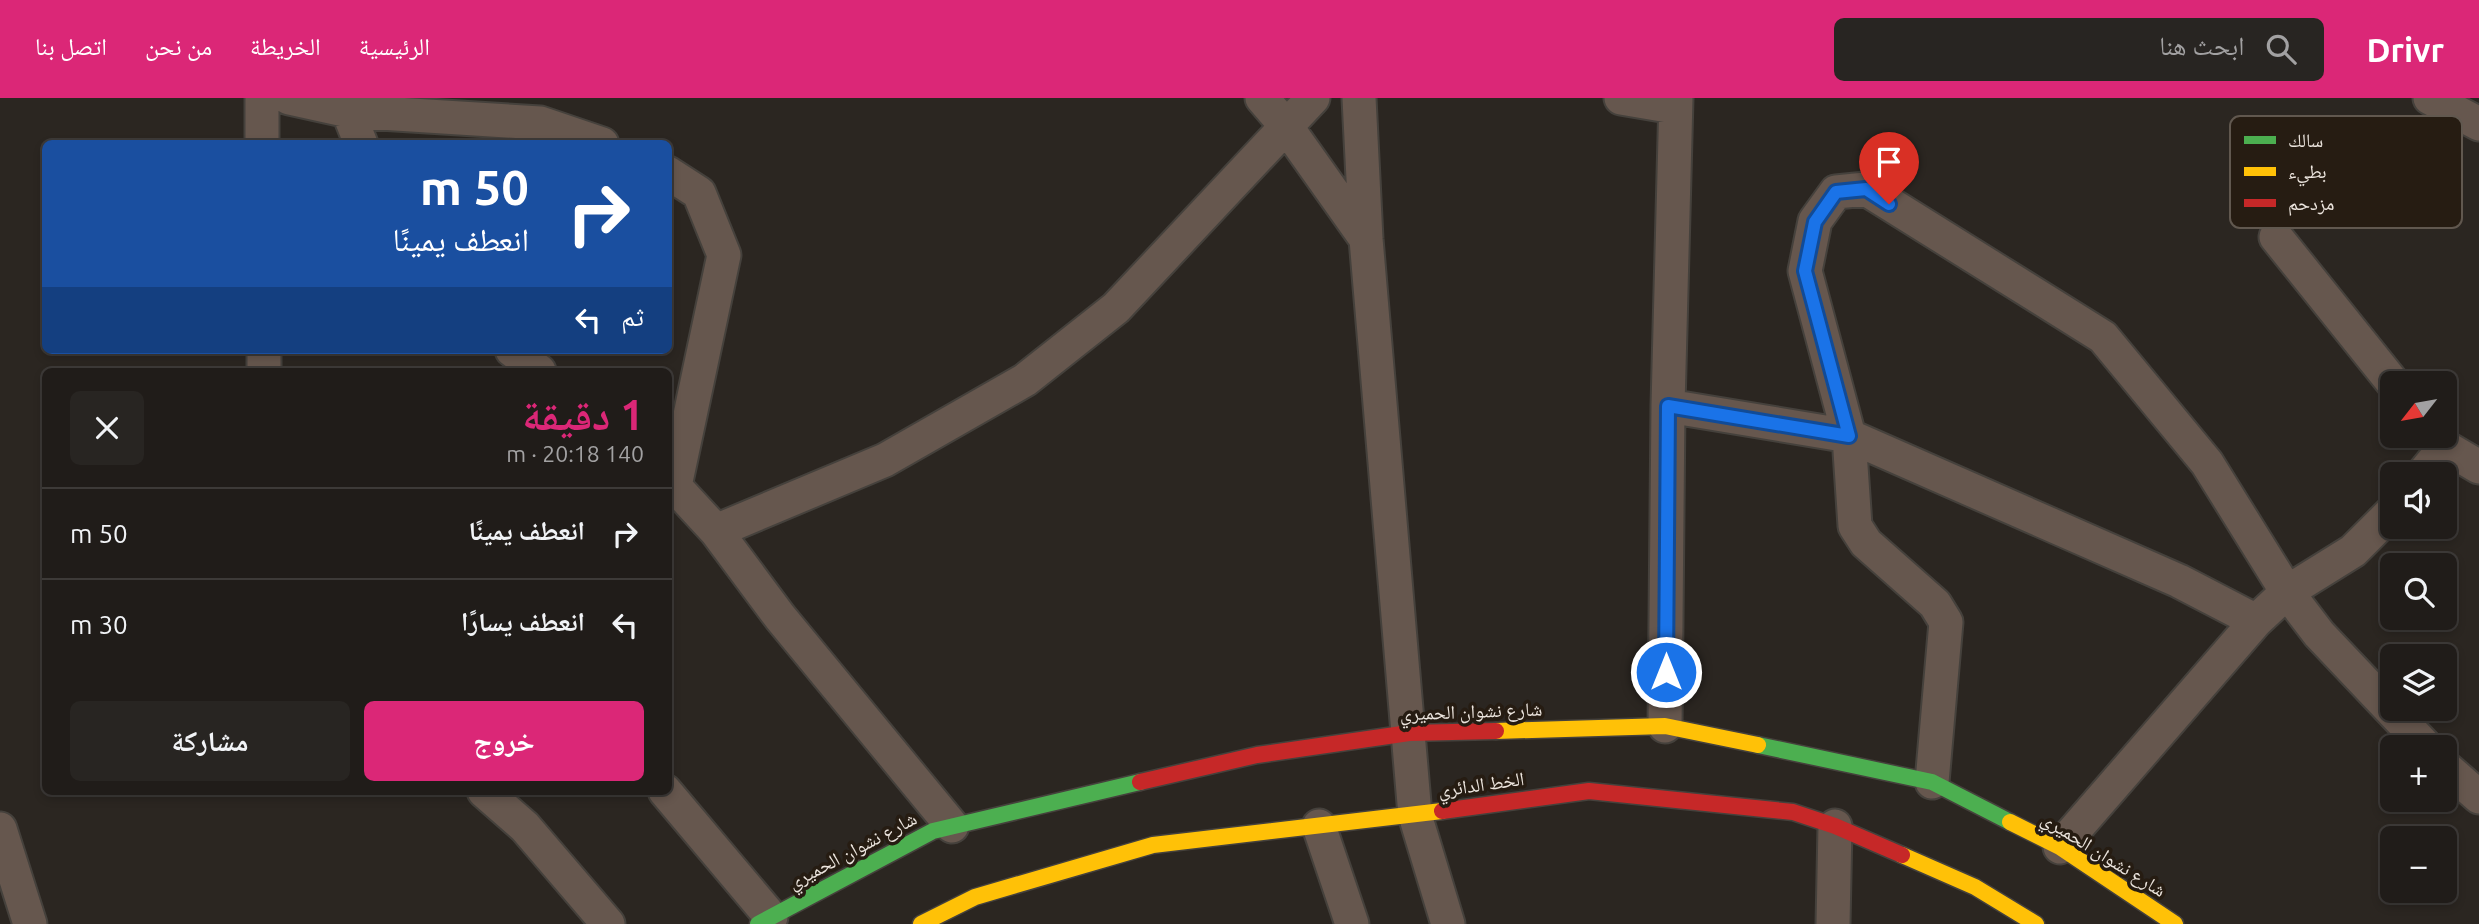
<!DOCTYPE html>
<html lang="ar">
<meta charset="utf-8">
<style>
:root{--surface:#201c19;--page:#282522;--text:#f1f3f6;--muted:#a2a1a2;--line:#3d3a38;--accent:#db2777}
body{margin:0;font-family:Ubuntu,"Noto Naskh Arabic",sans-serif;background:var(--page);color:var(--text);direction:rtl;height:100vh;display:flex;flex-direction:column;font-size:26px;white-space:nowrap}
*{box-sizing:border-box;margin:0}
p{font-size:23px;color:var(--muted)}
.icon{flex:none;width:38px;height:38px;fill:none;stroke:currentColor;stroke-width:2;stroke-linecap:round;stroke-linejoin:round}
.map{position:relative;flex:1;overflow:hidden;direction:ltr}
.side{position:absolute;left:42px;top:270px;width:630px;height:427px;display:flex;flex-direction:column;background:var(--surface);border-radius:10px;box-shadow:0 4px 10px #0003,0 0 0 2px var(--line);direction:rtl}
.side>*{flex:none}
.top-card{position:absolute;left:42px;top:42px;width:630px;height:214px;border-radius:10px;box-shadow:0 4px 10px #0003,0 0 0 2px var(--line);direction:rtl;background:#1a4fa0;color:#fff;overflow:hidden}
.needle{width:46px;rotate:239deg}
.controls{position:absolute;left:2380px;top:273px;display:grid;gap:14px}
.controls a{display:grid;place-items:center;width:77px;height:77px;border-radius:10px;background:var(--surface);box-shadow:0 4px 10px #0003,0 0 0 2px var(--line);font-size:35px}
.pin{position:absolute;display:grid;place-items:center;width:60px;height:60px;color:#fff;margin:-72px -30px;border-radius:50% 50% 50% 0;rotate:-45deg;box-shadow:0 0 7px #0007}
.pin .icon{rotate:45deg}
.me{position:absolute;width:77px;margin:-38px;rotate:0deg;stroke-linejoin:round;filter:drop-shadow(0 0 5px #0008)}
.turn{display:flex;align-items:center;gap:24px;height:147px;padding:0 28px;font-size:32px}
.turn .icon{width:91px;height:91px;stroke-width:2.5}
.turn b{display:block;font-size:49px;line-height:60px}
.then{display:flex;align-items:center;height:66px;padding:0 28px;background:#0003;gap:14px;font-size:26px}
.round{display:grid;place-items:center;flex:none;width:74px;height:74px;border-radius:10px;background:var(--page)}
.summary{display:flex;align-items:center;justify-content:space-between;height:119px;padding:0 28px}
h1{font-size:42px;font-weight:700;line-height:52px;color:var(--accent)}
.primary-button{display:flex;gap:14px;margin-top:auto;padding:14px 28px}
.primary-button a{flex:1;height:80px;border-radius:10px;background:var(--accent);color:#fff;font-size:28px;font-weight:700;line-height:80px;text-align:center}
.primary-button a+a{background:var(--page);color:var(--text)}
ul{padding:0;list-style:none}
li{display:flex;align-items:center;gap:21px;height:91px;padding:0 28px;border-top:2px solid var(--line)}
li div{flex:1}
li b{display:block;font-size:26px}
li em{font-style:normal}
header{display:flex;align-items:center;gap:42px;box-sizing:border-box;height:98px;padding:0 35px;background:var(--accent);color:#fff}
header strong{font-size:33px}
nav{display:flex;gap:38px;margin-inline-start:auto;font-size:24px}
.search{width:490px;height:63px;background:var(--page);display:flex;align-items:center;gap:18px;box-sizing:border-box;padding:0 24px;border-radius:10px;color:var(--muted);font-size:26px}
.map>svg:first-child{display:block}
.lines{fill:none;stroke-linecap:round;stroke-linejoin:round}
.street-casing{stroke:#45413c;stroke-width:37}
.fast-casing{stroke:#45413c;stroke-width:19}
.slow-casing{stroke:#45413c;stroke-width:19}
.jam-casing{stroke:#45413c;stroke-width:19}
.street{stroke:#66574e;stroke-width:33}
.fast{stroke:#4caf50;stroke-width:16}
.slow{stroke:#ffc107;stroke-width:16}
.jam{stroke:#c62828;stroke-width:16}
.route-casing{stroke:#114b97;stroke-width:18}
.route{stroke:#1a73e8;stroke-width:12}
.labels{text-anchor:middle;stroke-width:7;stroke-linejoin:round;paint-order:stroke}
.street-label{font-size:19px;fill:#ece5de;stroke:#261c12}
.key{fill:#261c12;stroke:#61584f;stroke-width:2}
.key-label{font-size:19px;fill:#ece5de}
</style>
<header>
<strong>Drivr</strong>
<div class="search"><svg class="icon" aria-label="search" viewBox="0 0 24 24"><circle cx="10" cy="10" r="6"/><path d="M15 15l6 6"/></svg>ابحث هنا</div>
<nav><a>الرئيسية</a><a>الخريطة</a><a>من نحن</a><a>اتصل بنا</a></nav>
</header>
<div class="map">
<svg width="2479" height="826" viewBox="0 0 2479 826">
<rect width="100%" height="100%" fill="#2b2621"/>
<g class="lines">
<defs>
<path id="street" d="M262 0V46
M289 0 348 13 540 25 602 46
M1262 0 1286 28 1366 141
M1359 0 1366 141 1415 717 1448 826
M1621 0 1674 9
M2430 0 2479 26
M348 13 361 46
M668 75 699 95 724 157 675 388
M2276 139 2393 285
M264 252V273
M512 252 539 273
M1668 308 1849 338 2179 483 2256 523
M2435 338 2445 349 2479 369
M2423 376 2445 349
M668 381 716 433 780 519 952 728
M716 433 885 362 1025 282 1116 210 1313 0
M1665 628 1668 308 1676 0
M2445 669 2479 699
M1932 684 1946 524 1935 506 1866 445 1855 428 1849 338 1805 173 1815 123 1836 94 1866 91 2103 239 2207 365 2287 494 2319 536 2426 649
M484 693 525 729 608 826
M665 693 771 819
M1319 728 1352 826
M0 731 30 826
M2060 749 2256 523 2287 494 2353 453 2392 414
M1833 826 1835 728"/>
<path id="fast" d="M1758 647 1932 684 2010 724
M758 826 933 733 1140 684"/>
<path id="slow" d="M1496 633 1665 628 1758 647
M2010 724 2060 749 2175 826
M1902 757 1975 789 2036 826
M921 826 975 799 1153 747 1442 713"/>
<path id="jam" d="M1140 684 1257 657 1409 635 1496 633
M1442 713 1589 693 1793 714 1835 728 1902 757"/>
</defs>
<use href="#street" class="street-casing"/>
<use href="#fast" class="fast-casing"/>
<use href="#slow" class="slow-casing"/>
<use href="#jam" class="jam-casing"/>
<use href="#street" class="street"/>
<use href="#fast" class="fast"/>
<use href="#slow" class="slow"/>
<use href="#jam" class="jam"/>
</g>
<g class="lines">
<defs>
<path id="route" d="M1666 574 1668 308 1849 338 1805 173 1815 124 1836 94 1866 91 1889 106"/>
</defs>
<use href="#route" class="route-casing"/>
<use href="#route" class="route"/>
</g>
<g class="labels">
<g class="street-label">
<text transform="translate(1471 613) rotate(-2)" y="7">شارع نشوان الحميري</text>
<text transform="translate(1481 686) rotate(-8)" y="7">الخط الدائري</text>
<text transform="translate(852 752) rotate(-28)" y="7">شارع نشوان الحميري</text>
<text transform="translate(2104 756) rotate(32)" y="7">شارع نشوان الحميري</text>
</g>
</g>
<rect x="2230" y="18" width="232" height="112" rx="10" class="key"/>
<rect x="2244" y="38" width="32" height="8" fill="#4caf50"/>
<rect x="2244" y="69" width="32" height="9" fill="#ffc107"/>
<rect x="2244" y="101" width="32" height="8" fill="#c62828"/>
<g class="key-label">
<text x="2288" y="49">سالك</text>
<text x="2288" y="80">بطيء</text>
<text x="2288" y="112">مزدحم</text>
</g>
</svg>
<div class="controls">
<a><svg class="needle" viewBox="-14 -14 28 28"><path d="M0-13l5 13h-10z" fill="#e53935"/><path d="M0 13l5-13h-10z" fill="#a2a1a2"/></svg></a>
<a><svg class="icon" aria-label="sound" viewBox="0 0 24 24"><path d="M4 9h4l5-4v14l-5-4H4zM17 9q2 3 0 6"/></svg></a>
<a><svg class="icon" aria-label="search" viewBox="0 0 24 24"><circle cx="10" cy="10" r="6"/><path d="M15 15l6 6"/></svg></a>
<a><svg class="icon" aria-label="layers" viewBox="0 0 24 24"><path d="M12 4l9 5-9 5-9-5zM3 14l9 5 9-5"/></svg></a>
<a>+</a>
<a>−</a>
</div>
<div class="pin" style="left:1889px;top:106px;background:#d93025"><svg class="icon" aria-label="arrive" viewBox="0 0 24 24"><path d="M6 21V4h12l-3 4 3 4H6"/></svg></div>
<svg class="me" style="left:1666px;top:574px" viewBox="-20 -20 40 40"><circle r="17" fill="#1a73e8" stroke="#fff" stroke-width="3"/><path d="M0-11L8 9 0 5-8 9z" fill="#fff"/></svg>
<div class="top-card">
<div class="turn"><svg class="icon" aria-label="right" viewBox="0 0 24 24"><path d="M7 20v-9h11M14 6l5 5-5 5"/></svg><div><b>50 m</b>انعطف يمينًا</div></div>
<div class="then">ثم<svg class="icon" aria-label="left" viewBox="0 0 24 24"><path d="M17 20v-9H6M10 6l-5 5 5 5"/></svg></div>
</div>
<section class="side">
<div class="summary"><div><h1>1 دقيقة</h1><p>140 m · 20:18</p></div><a class="round"><svg class="icon" aria-label="close" viewBox="0 0 24 24"><path d="M6 6l12 12M18 6L6 18"/></svg></a></div>
<ul>
<li><svg class="icon" aria-label="right" viewBox="0 0 24 24"><path d="M7 20v-9h11M14 6l5 5-5 5"/></svg><div><b>انعطف يمينًا</b></div><em>50 m</em></li>
<li><svg class="icon" aria-label="left" viewBox="0 0 24 24"><path d="M17 20v-9H6M10 6l-5 5 5 5"/></svg><div><b>انعطف يسارًا</b></div><em>30 m</em></li>
</ul>
<div class="primary-button"><a>خروج</a><a>مشاركة</a></div>
</section>
</div>
